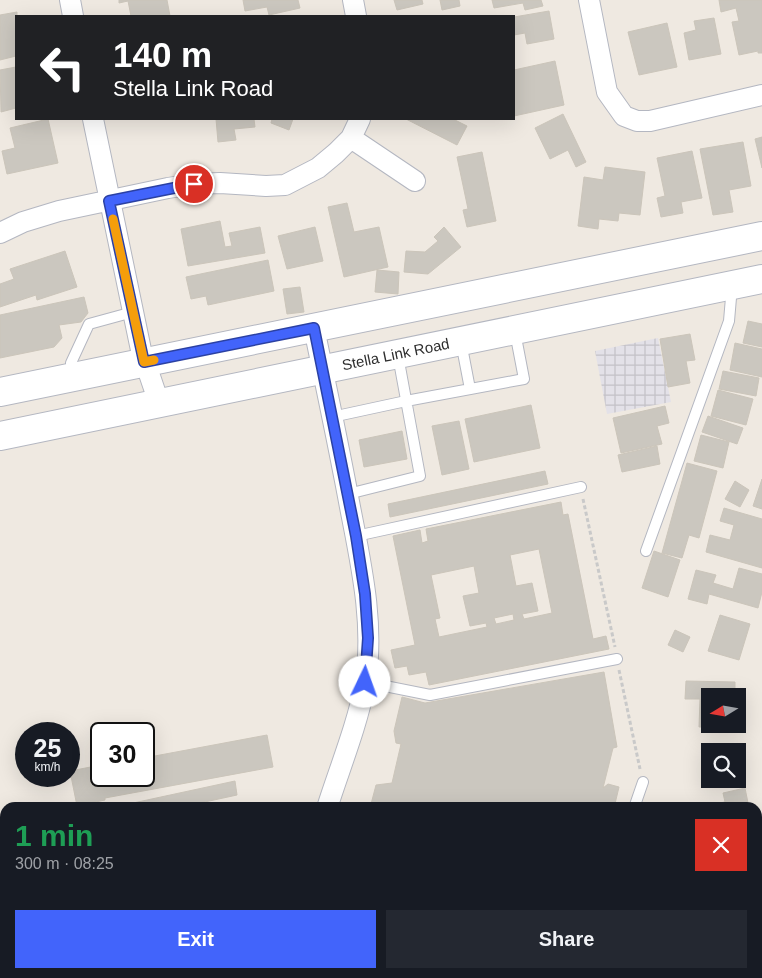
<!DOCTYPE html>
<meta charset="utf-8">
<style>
:root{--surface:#171b24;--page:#242831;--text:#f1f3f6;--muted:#9ea1a6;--accent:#4264fb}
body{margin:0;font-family:Helvetica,sans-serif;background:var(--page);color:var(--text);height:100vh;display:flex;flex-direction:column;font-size:19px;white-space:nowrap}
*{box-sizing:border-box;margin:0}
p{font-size:16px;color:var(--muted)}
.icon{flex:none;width:28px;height:28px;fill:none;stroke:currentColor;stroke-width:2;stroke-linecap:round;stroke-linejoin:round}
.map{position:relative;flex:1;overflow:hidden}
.details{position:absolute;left:0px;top:802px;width:762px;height:176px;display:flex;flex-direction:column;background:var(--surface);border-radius:15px 15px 0 0;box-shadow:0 5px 20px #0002}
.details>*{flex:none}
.guide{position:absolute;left:15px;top:15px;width:500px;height:105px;border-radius:0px;box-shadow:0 5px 20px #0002;background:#202124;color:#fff;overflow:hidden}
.needle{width:32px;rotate:259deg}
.tools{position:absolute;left:701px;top:688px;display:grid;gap:10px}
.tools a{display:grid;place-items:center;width:45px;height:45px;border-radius:0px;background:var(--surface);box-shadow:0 5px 20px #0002;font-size:25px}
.speed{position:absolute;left:15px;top:722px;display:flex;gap:10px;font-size:25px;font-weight:700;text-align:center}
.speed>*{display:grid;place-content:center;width:65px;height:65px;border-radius:50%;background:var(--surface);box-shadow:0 5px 20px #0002;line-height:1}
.speed small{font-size:12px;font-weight:400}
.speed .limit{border:2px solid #111;border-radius:8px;background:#fff;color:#111}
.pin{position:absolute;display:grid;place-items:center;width:42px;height:42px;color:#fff;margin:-21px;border:2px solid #fff;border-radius:50%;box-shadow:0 1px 5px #0007}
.me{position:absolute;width:55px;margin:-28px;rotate:3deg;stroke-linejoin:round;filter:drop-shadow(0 0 4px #0008)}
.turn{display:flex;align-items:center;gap:18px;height:105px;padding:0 15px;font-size:22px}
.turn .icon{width:65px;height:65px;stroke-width:2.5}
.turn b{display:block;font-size:35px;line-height:42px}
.round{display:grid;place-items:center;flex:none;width:52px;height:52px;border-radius:0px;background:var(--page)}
.overview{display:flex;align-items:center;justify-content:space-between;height:85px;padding:0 15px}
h1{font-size:30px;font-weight:800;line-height:38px;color:#1e9e55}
.button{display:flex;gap:10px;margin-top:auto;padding:10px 15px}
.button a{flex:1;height:58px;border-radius:0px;background:var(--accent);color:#fff;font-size:20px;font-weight:800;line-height:58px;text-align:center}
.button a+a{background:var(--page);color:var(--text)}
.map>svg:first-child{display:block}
.industrial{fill:url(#industrial-grid)}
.building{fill:#cbc7bf;stroke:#cbc5ba;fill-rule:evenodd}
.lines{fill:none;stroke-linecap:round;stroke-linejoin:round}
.service-casing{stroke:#b4b7c1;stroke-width:12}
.minor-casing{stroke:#b4b7c1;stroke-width:22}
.secondary-casing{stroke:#b4b7c1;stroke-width:30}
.path{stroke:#c9c9c9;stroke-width:3;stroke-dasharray:4 2.5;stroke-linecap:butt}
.service{stroke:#fff;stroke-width:10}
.minor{stroke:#fff;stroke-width:20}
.secondary{stroke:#fff;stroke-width:28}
.route-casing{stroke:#2b41a3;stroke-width:12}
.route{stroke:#4264fb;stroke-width:9}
.slow{stroke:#f59e0b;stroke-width:9}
.labels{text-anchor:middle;stroke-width:4;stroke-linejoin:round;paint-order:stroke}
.street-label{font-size:15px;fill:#2e2e2e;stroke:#fff}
</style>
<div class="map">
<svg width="762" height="978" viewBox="0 0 762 978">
<defs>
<pattern id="industrial-grid" width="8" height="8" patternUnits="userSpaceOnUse" patternTransform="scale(1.25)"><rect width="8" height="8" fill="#e3e1e8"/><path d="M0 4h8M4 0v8" fill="none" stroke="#c3c1c7"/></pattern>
</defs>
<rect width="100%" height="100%" fill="#efe9e1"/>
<path class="industrial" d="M658 338 671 402 607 414 595 351Z"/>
<path class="building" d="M119 0H167L170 16H131L128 1 119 3Z
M243 0H298L300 8 269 15 267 7 245 11Z
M394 0H422L423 4 397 10Z
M440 0H459L460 6 442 10Z
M492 0H541L543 6 525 10 523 3 494 8Z
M719 0H762V53H758V51L739 55 732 22 739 21 736 8 721 12Z
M549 11 554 39 527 44 525 33 514 35V17Z
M17 12 16 56 0 60V15Z
M714 18 721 54 689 60 684 33 696 30 694 21Z
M667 23 677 67 639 75 628 32Z
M555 61 564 105 514 116V70Z
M16 67V108L1 112 0 70Z
M563 114 586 162 576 167 568 150 550 159 535 128Z
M48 119 58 163 7 174 2 151 15 148 10 128Z
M216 119H254L255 127 234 129 236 140 218 142Z
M272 119H293L289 130 271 123Z
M406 119H453L467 126 457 145Z
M762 137V168L755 139Z
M743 142 751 186 729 190 733 212 713 215 700 149Z
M692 151 702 198 681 202 683 213 661 217 657 198 665 196 657 158Z
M482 152 496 221 467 227 463 210 468 209 457 157Z
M605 167 645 172 640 215 619 213 618 221 599 219 598 229 578 226 584 177 603 180Z
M347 203 354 232 379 227 388 267 344 277 328 207Z
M220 221 225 247 232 246 229 233 260 227 265 253 188 266 181 229Z
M315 227 323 261 287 269 278 236Z
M444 227 461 247 428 274 404 272 406 251 425 252 438 241 434 237Z
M65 251 77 287 37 300 36 295 0 307V284L14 279 10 269Z
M268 260 274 291 208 305 206 296 191 299 186 277Z
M377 270 399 272 398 294 375 292Z
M300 287 304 312 287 314 283 289Z
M84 297 88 313 81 322 59 325 62 338 54 347 0 358V315Z
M748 321 762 324V347L743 343Z
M690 334 695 360 686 361 690 383 668 387 660 339Z
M735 343 762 349V377L730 370Z
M723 371 759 378 756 396 719 389Z
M718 390 753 399 746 425 711 416Z
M531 405 540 448 474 462 465 419Z
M665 406 669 423 657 426 662 444 621 453 613 418Z
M708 416 743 428 737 444 702 432Z
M459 421 469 469 442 475 432 426Z
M402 431 407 459 364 467 359 440Z
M701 435 729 442 723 468 694 461Z
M657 446 660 464 622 472 618 455Z
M687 463 717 471 699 538 689 535 682 558 662 553Z
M545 471 548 484 390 517 388 504Z
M762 479V509L753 506Z
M735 481 749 490 740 507 725 499Z
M561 502 563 515 568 514 593 639 606 636 609 649 429 685 426 672 409 675 407 666 395 668 391 650 415 645 393 536 420 530 422 543 428 541 426 529ZM539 549 552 613 524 619 522 614 538 611 532 583 516 586 510 555ZM474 566 479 593 463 596 470 626 486 623 487 627 439 637 435 619 440 618 431 575ZM513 614 514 620 496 624 494 618Z
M724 508 762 519V568L706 552 710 535 730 540 734 525 720 521Z
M654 551 680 560 668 597 642 588Z
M739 568 762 574V592L758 608 709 594 707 604 688 599 696 570 716 575 713 583 733 589Z
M720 615 750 624 739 660 708 651Z
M675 630 690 637 683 652 668 645Z
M604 672 617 747 613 748 603 788 608 784 619 787 614 808H370L376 785 392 783 401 744 396 743 394 731 402 697 425 703Z
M686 681 735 682V696H710V724H734V727H699L700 699H685Z
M267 735 273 767 105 798V800L77 806 70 771 101 765V776H144V758Z
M235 781 237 795 177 808H110Z
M745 788 749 808H715L714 804 725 802 723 793Z
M761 864 762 895 758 896V865Z
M5 865V880L0 881V867Z
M1 896 5 897V974H37L36 978H0Z
M758 957H762V977L724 978 723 974H758Z
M100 974H134L133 978H98Z
M141 974H178L176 978H140Z
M194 974H229L228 978H192Z
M308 974H507L506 975 512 977 306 978Z"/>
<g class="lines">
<defs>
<path id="service" d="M461 342 470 389
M74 377 71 363 89 324 133 312
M332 417 406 401 524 379 515 332
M348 494 420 476 398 356
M356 536 581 487
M646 551 729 321 732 286
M365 682 430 695 617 659
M634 808 643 782
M0 889 5 888
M527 978 528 974
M553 978 554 976 560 978"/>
<path id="minor" d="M70 0 73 16
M353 0 356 16
M589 0 607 92 624 116 637 121H650L762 95
M93 119 141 350 159 403
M351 138 415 181
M0 233 23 222 59 211 168 188 194 184 220 183 266 186 285 185 318 168 336 153 351 138 360 119
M314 328C326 387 339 447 350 507 361 564 375 625 365 684 357 726 340 767 327 808
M758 927 762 926
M268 978 270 974"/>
<g id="secondary">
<path d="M0 392 762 236"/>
<path id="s1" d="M0 436 762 279"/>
</g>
</defs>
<use href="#service" class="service-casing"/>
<use href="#minor" class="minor-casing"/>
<use href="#secondary" class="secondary-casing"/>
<path class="path" d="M583 499 615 647
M619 670 640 769
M185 978 186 974"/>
<use href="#service" class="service"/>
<use href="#minor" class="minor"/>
<use href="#secondary" class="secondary"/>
</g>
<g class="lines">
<defs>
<path id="route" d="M194 184 109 201 144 362 314 328 356 536 365 594 368 638 365 682"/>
</defs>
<use href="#route" class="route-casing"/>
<use href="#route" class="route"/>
<path class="slow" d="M113 219 144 362 154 360"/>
</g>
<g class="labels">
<g class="street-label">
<text dy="5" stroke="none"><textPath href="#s1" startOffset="404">Stella Link Road</textPath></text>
</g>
</g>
</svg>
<div class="tools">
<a><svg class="needle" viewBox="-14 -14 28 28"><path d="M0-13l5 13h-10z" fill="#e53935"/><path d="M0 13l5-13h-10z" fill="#9ea1a6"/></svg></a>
<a><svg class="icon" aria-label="search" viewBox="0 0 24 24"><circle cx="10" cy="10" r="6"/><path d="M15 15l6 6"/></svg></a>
</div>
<div class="speed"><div>25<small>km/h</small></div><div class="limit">30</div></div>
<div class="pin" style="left:194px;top:184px;background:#d93025"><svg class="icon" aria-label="arrive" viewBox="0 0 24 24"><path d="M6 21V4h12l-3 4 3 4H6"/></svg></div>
<svg class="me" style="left:365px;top:682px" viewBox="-20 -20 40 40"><circle r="19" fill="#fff"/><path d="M0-13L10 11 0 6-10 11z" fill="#4264fb"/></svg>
<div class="guide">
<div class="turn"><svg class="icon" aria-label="left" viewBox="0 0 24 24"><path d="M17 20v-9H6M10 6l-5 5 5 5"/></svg><div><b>140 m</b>Stella Link Road</div></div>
</div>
<section class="details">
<div class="overview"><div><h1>1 min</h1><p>300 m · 08:25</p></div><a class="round" style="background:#d93025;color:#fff"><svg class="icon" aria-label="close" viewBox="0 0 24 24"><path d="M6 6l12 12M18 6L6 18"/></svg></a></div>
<div class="button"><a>Exit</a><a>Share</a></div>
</section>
</div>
